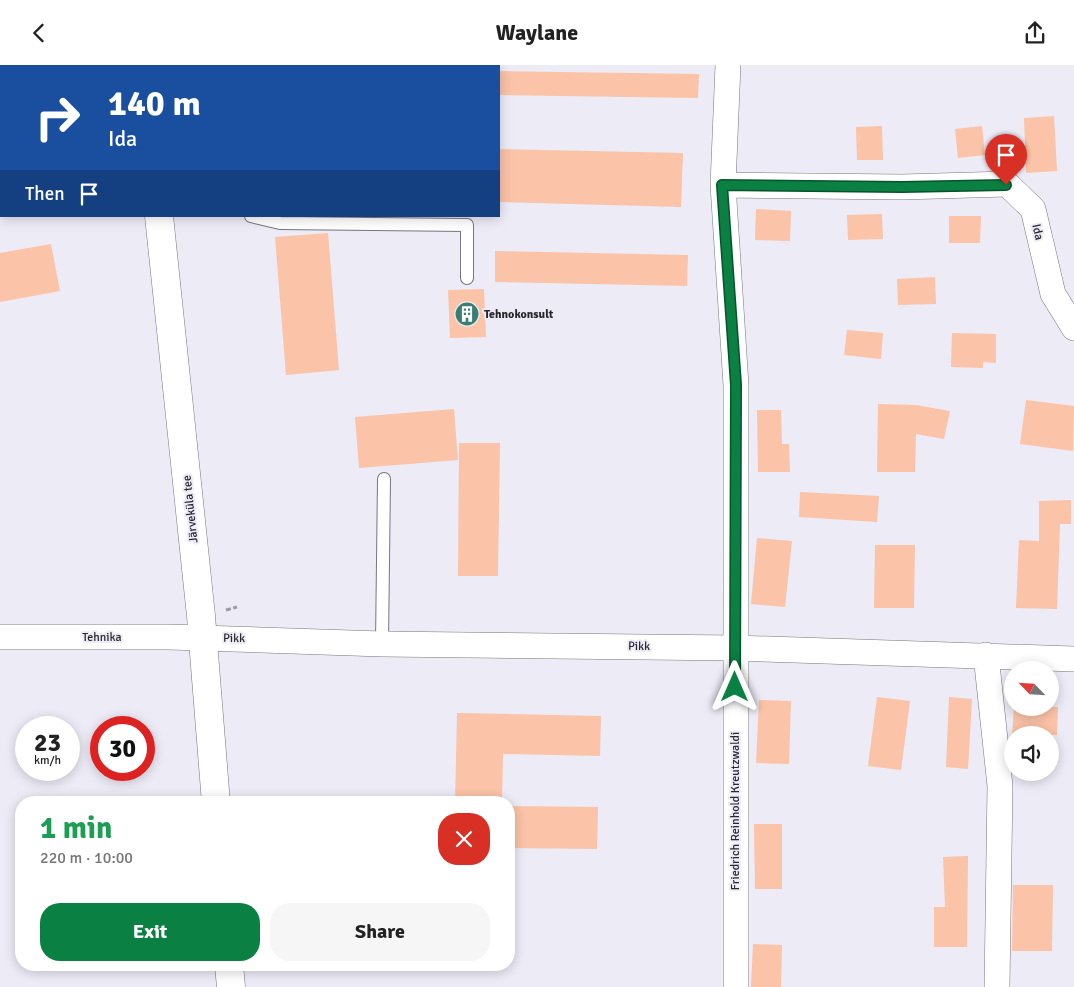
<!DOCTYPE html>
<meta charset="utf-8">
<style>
:root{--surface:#fff;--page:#f6f6f6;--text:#222;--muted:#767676;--accent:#0b8043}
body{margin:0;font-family:Signika,sans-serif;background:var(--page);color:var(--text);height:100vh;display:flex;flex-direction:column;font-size:19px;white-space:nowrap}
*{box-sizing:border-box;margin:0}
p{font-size:16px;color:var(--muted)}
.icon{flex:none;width:28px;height:28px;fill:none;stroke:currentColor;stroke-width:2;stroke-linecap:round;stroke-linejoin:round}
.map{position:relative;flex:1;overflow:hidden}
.panel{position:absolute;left:15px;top:731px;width:500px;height:175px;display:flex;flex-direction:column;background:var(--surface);border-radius:20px;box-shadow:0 2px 12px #0003}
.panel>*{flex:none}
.top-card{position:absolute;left:0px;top:0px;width:500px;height:152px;box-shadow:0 2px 12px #0003;background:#1a4fa0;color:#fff;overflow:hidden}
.needle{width:32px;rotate:295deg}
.tools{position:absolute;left:1004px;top:596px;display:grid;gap:10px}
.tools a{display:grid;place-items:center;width:55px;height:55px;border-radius:50%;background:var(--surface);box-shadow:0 2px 12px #0003;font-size:25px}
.speed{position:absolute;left:15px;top:651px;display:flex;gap:10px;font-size:25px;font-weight:700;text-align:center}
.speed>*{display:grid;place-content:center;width:65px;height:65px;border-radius:50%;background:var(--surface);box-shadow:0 2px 12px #0003;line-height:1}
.speed small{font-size:12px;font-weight:400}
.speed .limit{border:8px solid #d22;background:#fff;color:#111}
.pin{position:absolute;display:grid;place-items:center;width:42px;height:42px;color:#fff;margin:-51px -21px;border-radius:50% 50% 50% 0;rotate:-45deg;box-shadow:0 0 5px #0007}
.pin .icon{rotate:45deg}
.me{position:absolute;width:55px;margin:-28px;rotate:0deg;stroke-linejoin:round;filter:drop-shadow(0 0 4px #0008)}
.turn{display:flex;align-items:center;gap:18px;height:105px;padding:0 25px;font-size:22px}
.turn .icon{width:65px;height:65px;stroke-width:2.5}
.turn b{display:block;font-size:35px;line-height:42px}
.then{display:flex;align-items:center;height:48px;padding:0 25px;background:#0003;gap:10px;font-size:19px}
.round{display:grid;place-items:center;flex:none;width:52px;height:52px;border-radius:20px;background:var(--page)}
.overview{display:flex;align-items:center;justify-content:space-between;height:85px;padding:0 25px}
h1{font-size:30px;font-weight:700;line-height:38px;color:#1e9e55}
.cta{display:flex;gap:10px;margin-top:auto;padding:10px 25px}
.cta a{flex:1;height:58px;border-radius:20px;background:var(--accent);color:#fff;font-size:20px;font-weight:700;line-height:58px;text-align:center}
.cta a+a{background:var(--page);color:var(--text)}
header{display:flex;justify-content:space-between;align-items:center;height:65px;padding:0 25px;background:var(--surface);font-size:22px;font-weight:700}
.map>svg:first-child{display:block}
.building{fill:#fbc3a7}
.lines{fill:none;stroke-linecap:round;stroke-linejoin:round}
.lane-casing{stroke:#76767f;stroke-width:14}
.street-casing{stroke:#76767f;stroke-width:26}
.secondary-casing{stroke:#76767f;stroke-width:29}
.path{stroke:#9c9ba3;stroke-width:3;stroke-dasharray:5 2.5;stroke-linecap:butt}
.lane{stroke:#fff;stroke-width:12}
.street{stroke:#fff;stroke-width:25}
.secondary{stroke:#fff;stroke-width:28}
.route-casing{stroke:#07532c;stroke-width:12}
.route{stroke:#0b8043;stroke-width:9}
.labels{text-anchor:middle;stroke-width:4;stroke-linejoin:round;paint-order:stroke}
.street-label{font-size:12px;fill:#28282c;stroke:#ecebf6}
.poi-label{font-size:12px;font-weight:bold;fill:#28282c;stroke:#ecebf6;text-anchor:start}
</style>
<header><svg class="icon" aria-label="back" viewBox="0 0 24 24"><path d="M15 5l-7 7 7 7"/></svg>Waylane<svg class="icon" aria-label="share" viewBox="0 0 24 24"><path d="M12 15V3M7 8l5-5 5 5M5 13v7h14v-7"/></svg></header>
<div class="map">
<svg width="1074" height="922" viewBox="0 0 1074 922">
<rect width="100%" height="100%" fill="#ecebf6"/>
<path class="building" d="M499 6 699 9 698 33 499 30Z
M1054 51 1057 106 1026 108 1024 53Z
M882 61 883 95H857L856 62Z
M982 61 985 90 958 93 955 64Z
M499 84 683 88 681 142 499 137Z
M756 144 791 146 790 176 755 175Z
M882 149 883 174 848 175 847 150Z
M949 151H981L980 178H949Z
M328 168 339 305 286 310 275 172Z
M51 179 60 226 0 237V188Z
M495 186 688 190 687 221 495 217Z
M935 212 936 239 898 240 897 214Z
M484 224 486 272 450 273 448 225Z
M847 265 883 268 881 294 844 290Z
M952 268 996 269V298L983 297V303L951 302Z
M1026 335 1074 341 1073 386 1020 379Z
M878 339 916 340 950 346 944 374 916 369 915 407H877Z
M454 344 458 395 359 403 355 352Z
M757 345H781L782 379H789L790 407H758Z
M459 378H500L498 511H458Z
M800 427 879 431 877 457 799 452Z
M1071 435V459H1060L1057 544 1016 543 1019 475 1039 476V436Z
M757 473 792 476 785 542 751 539Z
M875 480H915L914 543H874Z
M877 632 910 636 901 705 868 701Z
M949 632 972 634 968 704 946 702Z
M759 635 791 636 789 699 756 698Z
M1014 642H1058L1057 670H1012Z
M457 648 601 651 600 691 503 689 502 738H455Z
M509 741 598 742 597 784 509 783Z
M754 759H782V824H755Z
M968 791 967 882H934V842H945L943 792Z
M1013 820H1053L1052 886H1012Z
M753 879 782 880 781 922H751Z"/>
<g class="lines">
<defs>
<path id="lane" d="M251 151 280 158 467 160V213
M382 579 384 414"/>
<path id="street" d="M728 0 723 120 736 320V922
M723 120 902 122 1007 119 1033 144 1053 229 1074 263
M0 572H169L382 579 735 583 1074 594
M986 590 1000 721 997 922"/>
<path id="secondary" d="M144 0V1
M159 151 201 551 216 738
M229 900 231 922"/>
</defs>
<use href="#lane" class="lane-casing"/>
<use href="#street" class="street-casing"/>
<use href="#secondary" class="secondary-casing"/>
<path class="path" d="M226 545 237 542"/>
<use href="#lane" class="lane"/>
<use href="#street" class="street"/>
<use href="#secondary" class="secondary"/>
</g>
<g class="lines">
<defs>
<path id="route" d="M735 622 736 320 722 120 902 122 1006 120"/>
</defs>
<use href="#route" class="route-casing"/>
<use href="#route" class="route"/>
</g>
<defs>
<symbol id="building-disc" viewBox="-11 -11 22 22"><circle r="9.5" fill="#3a7e71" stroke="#ecebf6"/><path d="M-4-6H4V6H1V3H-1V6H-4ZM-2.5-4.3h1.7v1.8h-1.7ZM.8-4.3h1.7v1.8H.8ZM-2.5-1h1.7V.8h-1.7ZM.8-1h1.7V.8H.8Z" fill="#fff"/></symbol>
</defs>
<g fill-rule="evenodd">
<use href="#building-disc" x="453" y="235" width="28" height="28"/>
</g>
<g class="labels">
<g class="street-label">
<text transform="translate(1038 167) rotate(77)" y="4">Ida</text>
<text transform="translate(190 444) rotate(-96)" y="4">Järveküla tee</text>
<text x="102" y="576">Tehnika</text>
<text transform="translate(234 573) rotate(1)" y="4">Pikk</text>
<text transform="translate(639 581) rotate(1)" y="4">Pikk</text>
<text transform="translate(735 746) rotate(-90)" y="4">Friedrich Reinhold Kreutzwaldi</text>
</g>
<g class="poi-label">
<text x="484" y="253">Tehnokonsult</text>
</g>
</g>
</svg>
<div class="tools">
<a><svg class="needle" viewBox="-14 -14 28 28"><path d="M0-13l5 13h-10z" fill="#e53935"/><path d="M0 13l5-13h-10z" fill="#767676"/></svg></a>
<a><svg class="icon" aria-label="sound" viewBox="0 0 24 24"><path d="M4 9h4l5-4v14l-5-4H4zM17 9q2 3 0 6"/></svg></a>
</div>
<div class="speed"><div>23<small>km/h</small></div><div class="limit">30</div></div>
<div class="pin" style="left:1006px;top:120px;background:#d93025"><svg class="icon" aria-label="arrive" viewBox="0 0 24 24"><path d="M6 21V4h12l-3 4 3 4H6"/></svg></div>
<svg class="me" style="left:735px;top:622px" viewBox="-20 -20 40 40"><path d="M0-17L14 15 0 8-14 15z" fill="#0b8043" stroke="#fff" stroke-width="4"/></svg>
<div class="top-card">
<div class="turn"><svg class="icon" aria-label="right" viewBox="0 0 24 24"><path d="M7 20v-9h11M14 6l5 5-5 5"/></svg><div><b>140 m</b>Ida</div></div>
<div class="then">Then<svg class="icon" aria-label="arrive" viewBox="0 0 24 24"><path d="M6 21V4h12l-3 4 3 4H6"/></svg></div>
</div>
<section class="panel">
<div class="overview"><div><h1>1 min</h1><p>220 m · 10:00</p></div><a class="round" style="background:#d93025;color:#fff"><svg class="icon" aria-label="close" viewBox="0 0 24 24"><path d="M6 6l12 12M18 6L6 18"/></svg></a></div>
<div class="cta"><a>Exit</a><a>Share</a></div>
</section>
</div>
